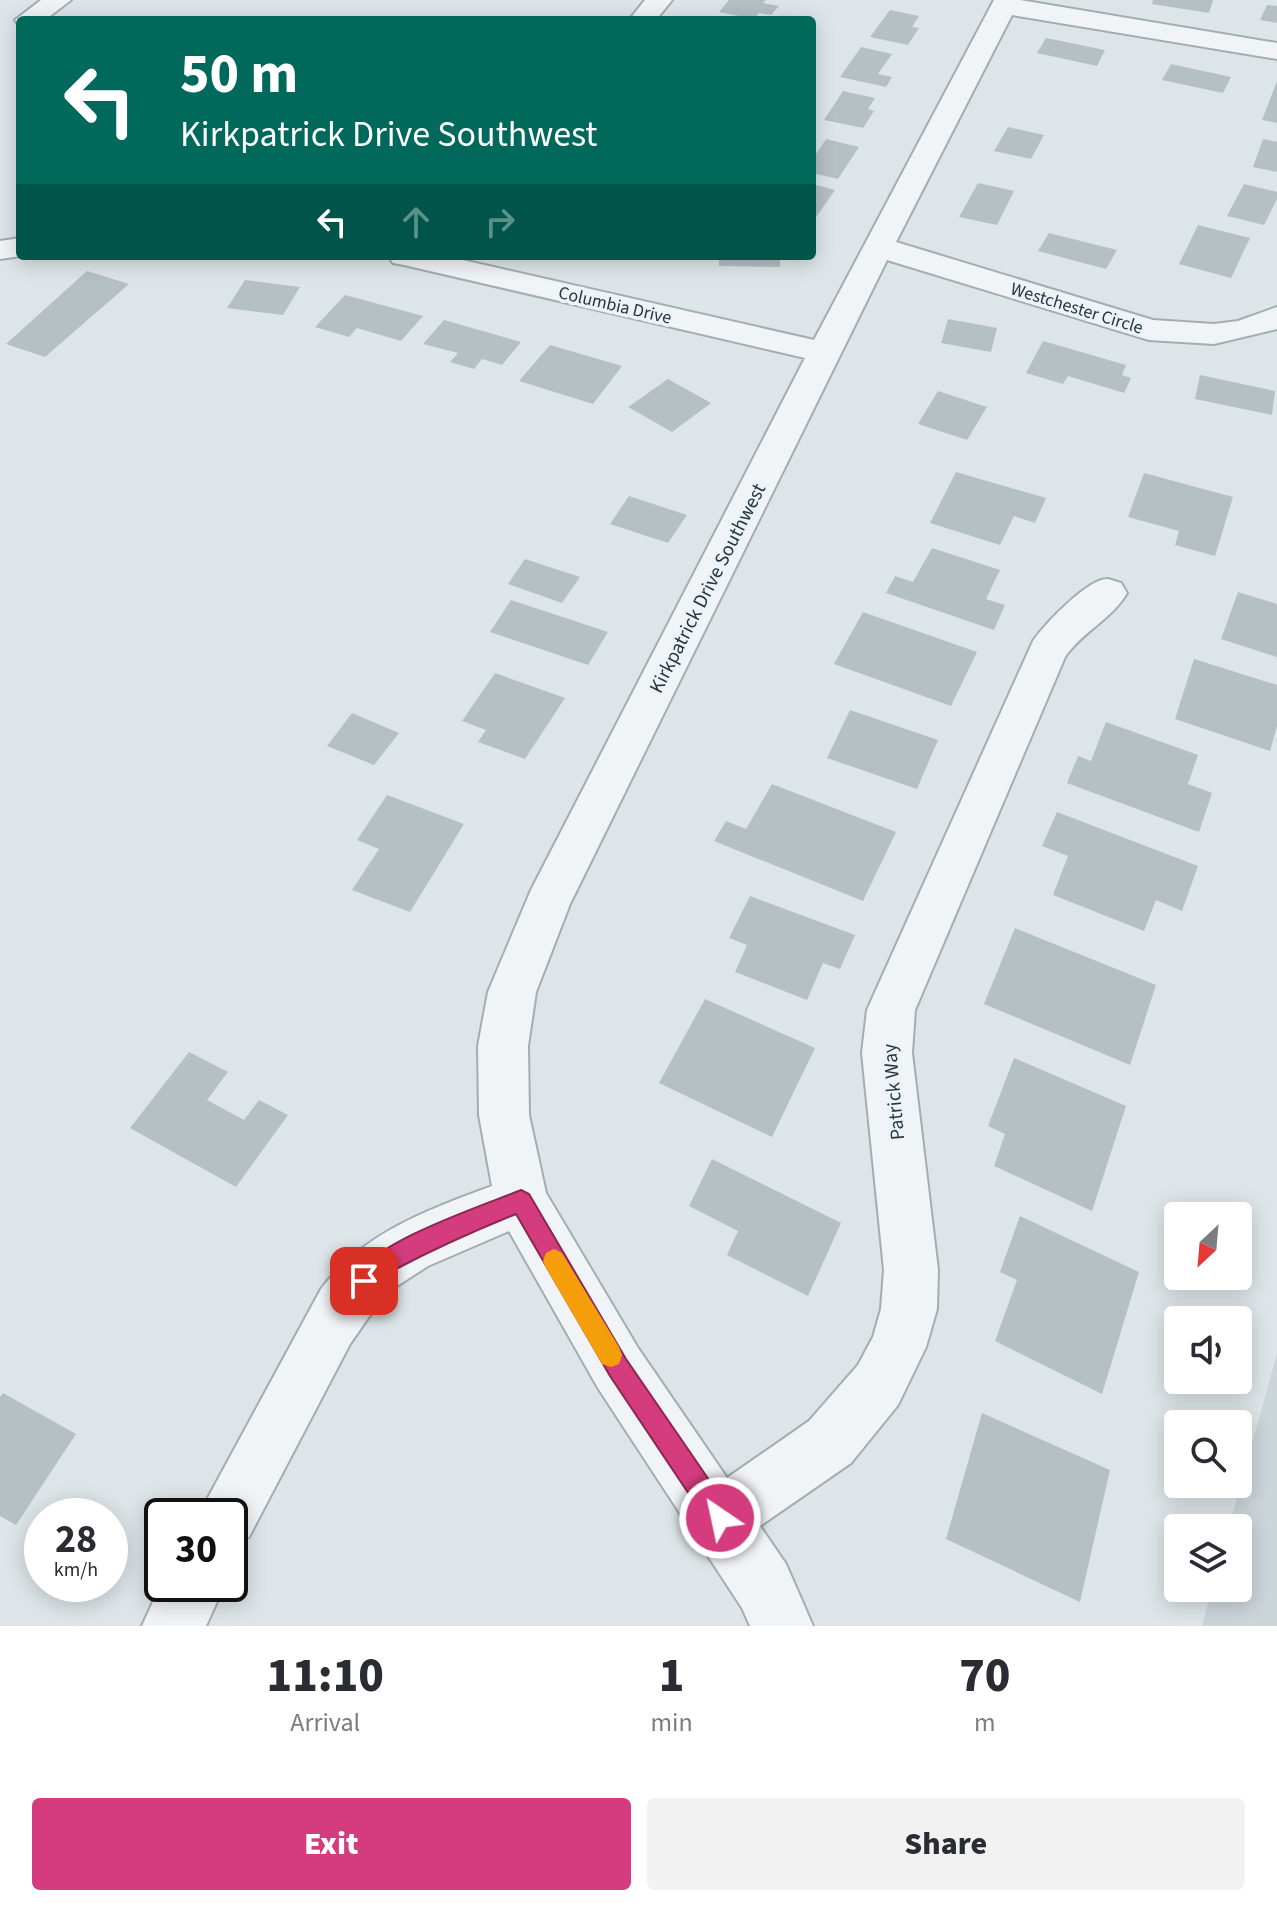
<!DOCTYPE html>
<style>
:root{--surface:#fff;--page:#f2f2f3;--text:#2b2b33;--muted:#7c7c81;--accent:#d43c7e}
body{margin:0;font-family:"Source Sans 3",sans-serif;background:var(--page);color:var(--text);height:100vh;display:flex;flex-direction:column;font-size:30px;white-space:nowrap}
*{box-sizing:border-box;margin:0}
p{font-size:26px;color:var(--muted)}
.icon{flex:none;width:44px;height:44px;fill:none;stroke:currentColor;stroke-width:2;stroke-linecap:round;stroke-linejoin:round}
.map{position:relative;height:1626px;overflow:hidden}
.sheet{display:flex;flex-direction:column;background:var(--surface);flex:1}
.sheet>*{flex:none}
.guide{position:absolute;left:16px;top:16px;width:800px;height:244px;border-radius:8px;box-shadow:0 4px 20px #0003;background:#00695c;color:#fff;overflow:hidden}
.needle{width:52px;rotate:206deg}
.tools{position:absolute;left:1164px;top:1202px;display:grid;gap:16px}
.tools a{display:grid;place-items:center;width:88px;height:88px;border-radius:8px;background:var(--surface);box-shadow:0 4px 20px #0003;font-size:40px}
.speed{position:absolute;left:24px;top:1498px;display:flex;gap:16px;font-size:40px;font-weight:700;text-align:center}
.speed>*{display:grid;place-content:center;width:104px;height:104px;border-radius:50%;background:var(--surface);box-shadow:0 4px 20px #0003;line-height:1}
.speed small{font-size:20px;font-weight:400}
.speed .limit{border:4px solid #111;border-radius:12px;background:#fff;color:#111}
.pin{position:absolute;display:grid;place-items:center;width:68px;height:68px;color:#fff;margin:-34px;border-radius:16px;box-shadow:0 4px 12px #0006}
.me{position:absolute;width:88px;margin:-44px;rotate:326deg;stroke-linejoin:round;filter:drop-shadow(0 0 6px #0008)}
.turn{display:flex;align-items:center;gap:28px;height:168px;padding:0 32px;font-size:36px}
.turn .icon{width:104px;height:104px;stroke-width:2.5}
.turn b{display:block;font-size:56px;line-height:68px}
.lanes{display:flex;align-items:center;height:76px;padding:0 32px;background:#0003;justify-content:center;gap:40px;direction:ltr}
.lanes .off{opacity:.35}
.eta{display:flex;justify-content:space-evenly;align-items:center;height:136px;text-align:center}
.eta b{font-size:48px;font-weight:800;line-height:56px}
.cta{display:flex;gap:16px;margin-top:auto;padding:16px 32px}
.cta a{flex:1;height:92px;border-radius:8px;background:var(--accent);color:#fff;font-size:32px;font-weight:800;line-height:92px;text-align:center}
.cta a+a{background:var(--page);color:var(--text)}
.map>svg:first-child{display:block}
.built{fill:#ccd5da}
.building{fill:#b5c0c5}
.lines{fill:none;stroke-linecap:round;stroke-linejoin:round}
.minor-casing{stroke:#a3adb2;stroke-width:4}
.minor{fill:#f1f4f6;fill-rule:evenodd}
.route{fill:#d43c7e;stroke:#8a2752;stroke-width:2}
.slow{fill:#f59e0b}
.labels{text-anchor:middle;stroke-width:7;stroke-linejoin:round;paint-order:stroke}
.far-street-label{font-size:18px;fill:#263740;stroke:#edf3f6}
.street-label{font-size:20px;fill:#263740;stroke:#edf3f6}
</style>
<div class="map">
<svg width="1277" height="1626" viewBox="0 0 1277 1626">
<rect width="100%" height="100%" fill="#dee5e8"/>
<path class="built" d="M1277 1353V1626H1202L1212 1588H1238V1528H1229Z"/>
<path class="building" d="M729 0H766L763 3 779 6 771 15 759 13 754 19 719 12Z
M1153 0H1213L1209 13 1152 4Z
M1267 5 1277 6V23L1260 20Z
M890 10 919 16 912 27 919 28 908 45 870 37Z
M1046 38 1105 50 1097 66 1037 53Z
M861 47 892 54 878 74 892 77 886 87 840 77Z
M1171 64 1231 77 1223 93 1162 80Z
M1277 81V123L1262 120Z
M843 91 875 98 868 109 874 111 863 128 824 120Z
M1008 127 1044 135 1031 159 994 151Z
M826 139 859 147 838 179 812 173V160Z
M1263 139 1277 142V172L1253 167Z
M978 183 1014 191 997 225 959 217Z
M812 184 835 190 814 220H812Z
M1244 184 1277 192V199L1264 225 1227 216Z
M1198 225 1250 238 1231 278 1179 264Z
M1049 233 1117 250 1106 269 1038 251Z
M719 256H780V267L719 266Z
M87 271 129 284 45 357 6 344Z
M245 280 300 287 283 315 227 308Z
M345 295 423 316 401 341 357 328 349 337 315 327Z
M948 319 997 328 991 352 941 343Z
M444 320 521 342 502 365 482 359 474 369 450 362 458 353 423 344Z
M1043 341 1126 365 1122 375 1131 378 1124 393 1068 376 1063 384 1026 373Z
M550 345 622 366 593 404 519 381Z
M1200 375 1275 391 1272 415 1195 399Z
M668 379 711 403 672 432 628 407Z
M938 391 987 407 967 440 918 424Z
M956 472 1046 498 1035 523 1014 516 1000 545 930 523Z
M1144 473 1233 497 1215 556 1175 545 1179 531 1128 517Z
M629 496 687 515 668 543 610 524Z
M932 548 1000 570 986 599 1005 605 994 630 886 593 895 576 913 582Z
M525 559 580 577 562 603 508 584Z
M1238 592 1277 604V657L1221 639Z
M511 600 608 632 588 665 490 632Z
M863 612 977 652 951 706 834 664Z
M1194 659 1277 685V726L1270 751 1175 719Z
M495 673 565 698 525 759 478 742 486 730 462 721Z
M850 710 938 740 917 789 827 758Z
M352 713 399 733 374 765 327 746Z
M1106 722 1198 755 1188 784 1212 793 1199 832 1067 783 1078 756 1091 761Z
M772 784 896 832 863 901 714 841 726 821 746 829Z
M387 795 464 824 410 912 352 890 379 849 357 840Z
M1057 812 1198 866 1182 911 1156 900 1144 931 1053 895 1068 856 1042 846Z
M750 896 855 935 840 969 823 963 807 1000 735 972 747 945 729 938Z
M1015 928 1156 985 1130 1065 984 1004Z
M705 999 815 1048 772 1137 659 1083Z
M189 1052 228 1072 207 1100 244 1120 259 1100 288 1115 236 1187 130 1128Z
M1014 1058 1126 1106 1092 1211 994 1166 1005 1134 988 1126Z
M712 1159 841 1223 808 1296 727 1255 738 1231 689 1206Z
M1020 1216 1139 1272 1102 1394 995 1341 1017 1280 1000 1272Z
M3 1393 76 1434 16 1525 0 1516V1397Z
M982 1413 1110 1470 1080 1602 946 1539Z"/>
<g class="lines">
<defs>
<path id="minor" d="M41 0H71L45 20H20L19 26 15 20Z
M645 0H672L656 20H629Z
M994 0H1020L1277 43V59L1012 15 896 242 1153 320 1214 324 1238 321 1277 307V329L1214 344 1149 340 887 260 570 904 536 992 528 1046 529 1115 546 1193 638 1348 727 1478 809 1421 858 1365 873 1337 881 1309 884 1270 862 1053 867 1010 1033 641C1044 625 1088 578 1108 579 1112 580 1117 582 1121 583L1127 593C1112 619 1082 632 1065 657L915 1010 912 1053 938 1270 937 1309 926 1347 898 1405 851 1463 760 1526 786 1564 813 1626H750L742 1608 598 1388 509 1231 428 1266 397 1286 377 1305 350 1344 249 1537 230 1545V1516H198L321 1289C364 1232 428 1210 492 1186L479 1115 478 1046 488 992 531 890 805 358 404 265 393 263 388 256H445L814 340Z
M20 238 21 256 0 259V241Z
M162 1582V1584H225L206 1626H142Z"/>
</defs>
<use href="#minor" class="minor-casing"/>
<use href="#minor" class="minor"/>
</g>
<path class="route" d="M521 1190 529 1194 626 1359 729 1509 733 1518 729 1527 720 1531 711 1527 610 1376 516 1214C474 1231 434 1249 394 1270 383 1276 376 1287 364 1292L356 1289 353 1281C368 1243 482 1206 521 1190Z"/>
<path class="slow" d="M554 1249 562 1253 619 1347 622 1355 619 1364 611 1367 602 1364 546 1268 543 1261 546 1253Z"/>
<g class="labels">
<g class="far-street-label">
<text transform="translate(615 305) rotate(13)" y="6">Columbia Drive</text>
<text transform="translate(1077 308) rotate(17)" y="6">Westchester Circle</text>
</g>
<g class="street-label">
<text transform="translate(707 588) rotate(-63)" y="7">Kirkpatrick Drive Southwest</text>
<text transform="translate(893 1092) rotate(-95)" y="7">Patrick Way</text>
</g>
</g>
</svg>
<div class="tools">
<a><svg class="needle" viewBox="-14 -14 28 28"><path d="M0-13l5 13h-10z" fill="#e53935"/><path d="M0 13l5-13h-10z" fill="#7c7c81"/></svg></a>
<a><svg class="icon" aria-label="sound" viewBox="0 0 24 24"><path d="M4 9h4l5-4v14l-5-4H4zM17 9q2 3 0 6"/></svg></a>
<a><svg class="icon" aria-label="search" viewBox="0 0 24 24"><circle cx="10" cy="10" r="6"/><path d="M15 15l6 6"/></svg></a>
<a><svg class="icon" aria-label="layers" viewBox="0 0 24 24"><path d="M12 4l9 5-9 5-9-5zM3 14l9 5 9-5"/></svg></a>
</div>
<div class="speed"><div>28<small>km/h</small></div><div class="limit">30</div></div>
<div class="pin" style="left:364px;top:1281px;background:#d93025"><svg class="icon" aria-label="arrive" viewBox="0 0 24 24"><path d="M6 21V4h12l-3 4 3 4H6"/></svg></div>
<svg class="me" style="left:720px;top:1518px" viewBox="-20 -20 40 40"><circle r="17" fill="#d43c7e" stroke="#fff" stroke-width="3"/><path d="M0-11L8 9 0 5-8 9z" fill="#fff"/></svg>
<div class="guide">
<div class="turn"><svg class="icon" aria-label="left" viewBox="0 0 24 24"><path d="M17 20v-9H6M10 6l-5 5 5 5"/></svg><div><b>50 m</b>Kirkpatrick Drive Southwest</div></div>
<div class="lanes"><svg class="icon" aria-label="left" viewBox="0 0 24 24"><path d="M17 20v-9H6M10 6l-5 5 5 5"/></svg><svg class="icon off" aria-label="ahead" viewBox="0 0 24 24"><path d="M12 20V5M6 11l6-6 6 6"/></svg><svg class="icon off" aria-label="right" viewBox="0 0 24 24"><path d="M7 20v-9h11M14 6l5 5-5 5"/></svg></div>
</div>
</div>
<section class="sheet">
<div class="eta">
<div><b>11:10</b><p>Arrival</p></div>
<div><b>1</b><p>min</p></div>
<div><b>70</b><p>m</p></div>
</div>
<div class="cta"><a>Exit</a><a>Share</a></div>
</section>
